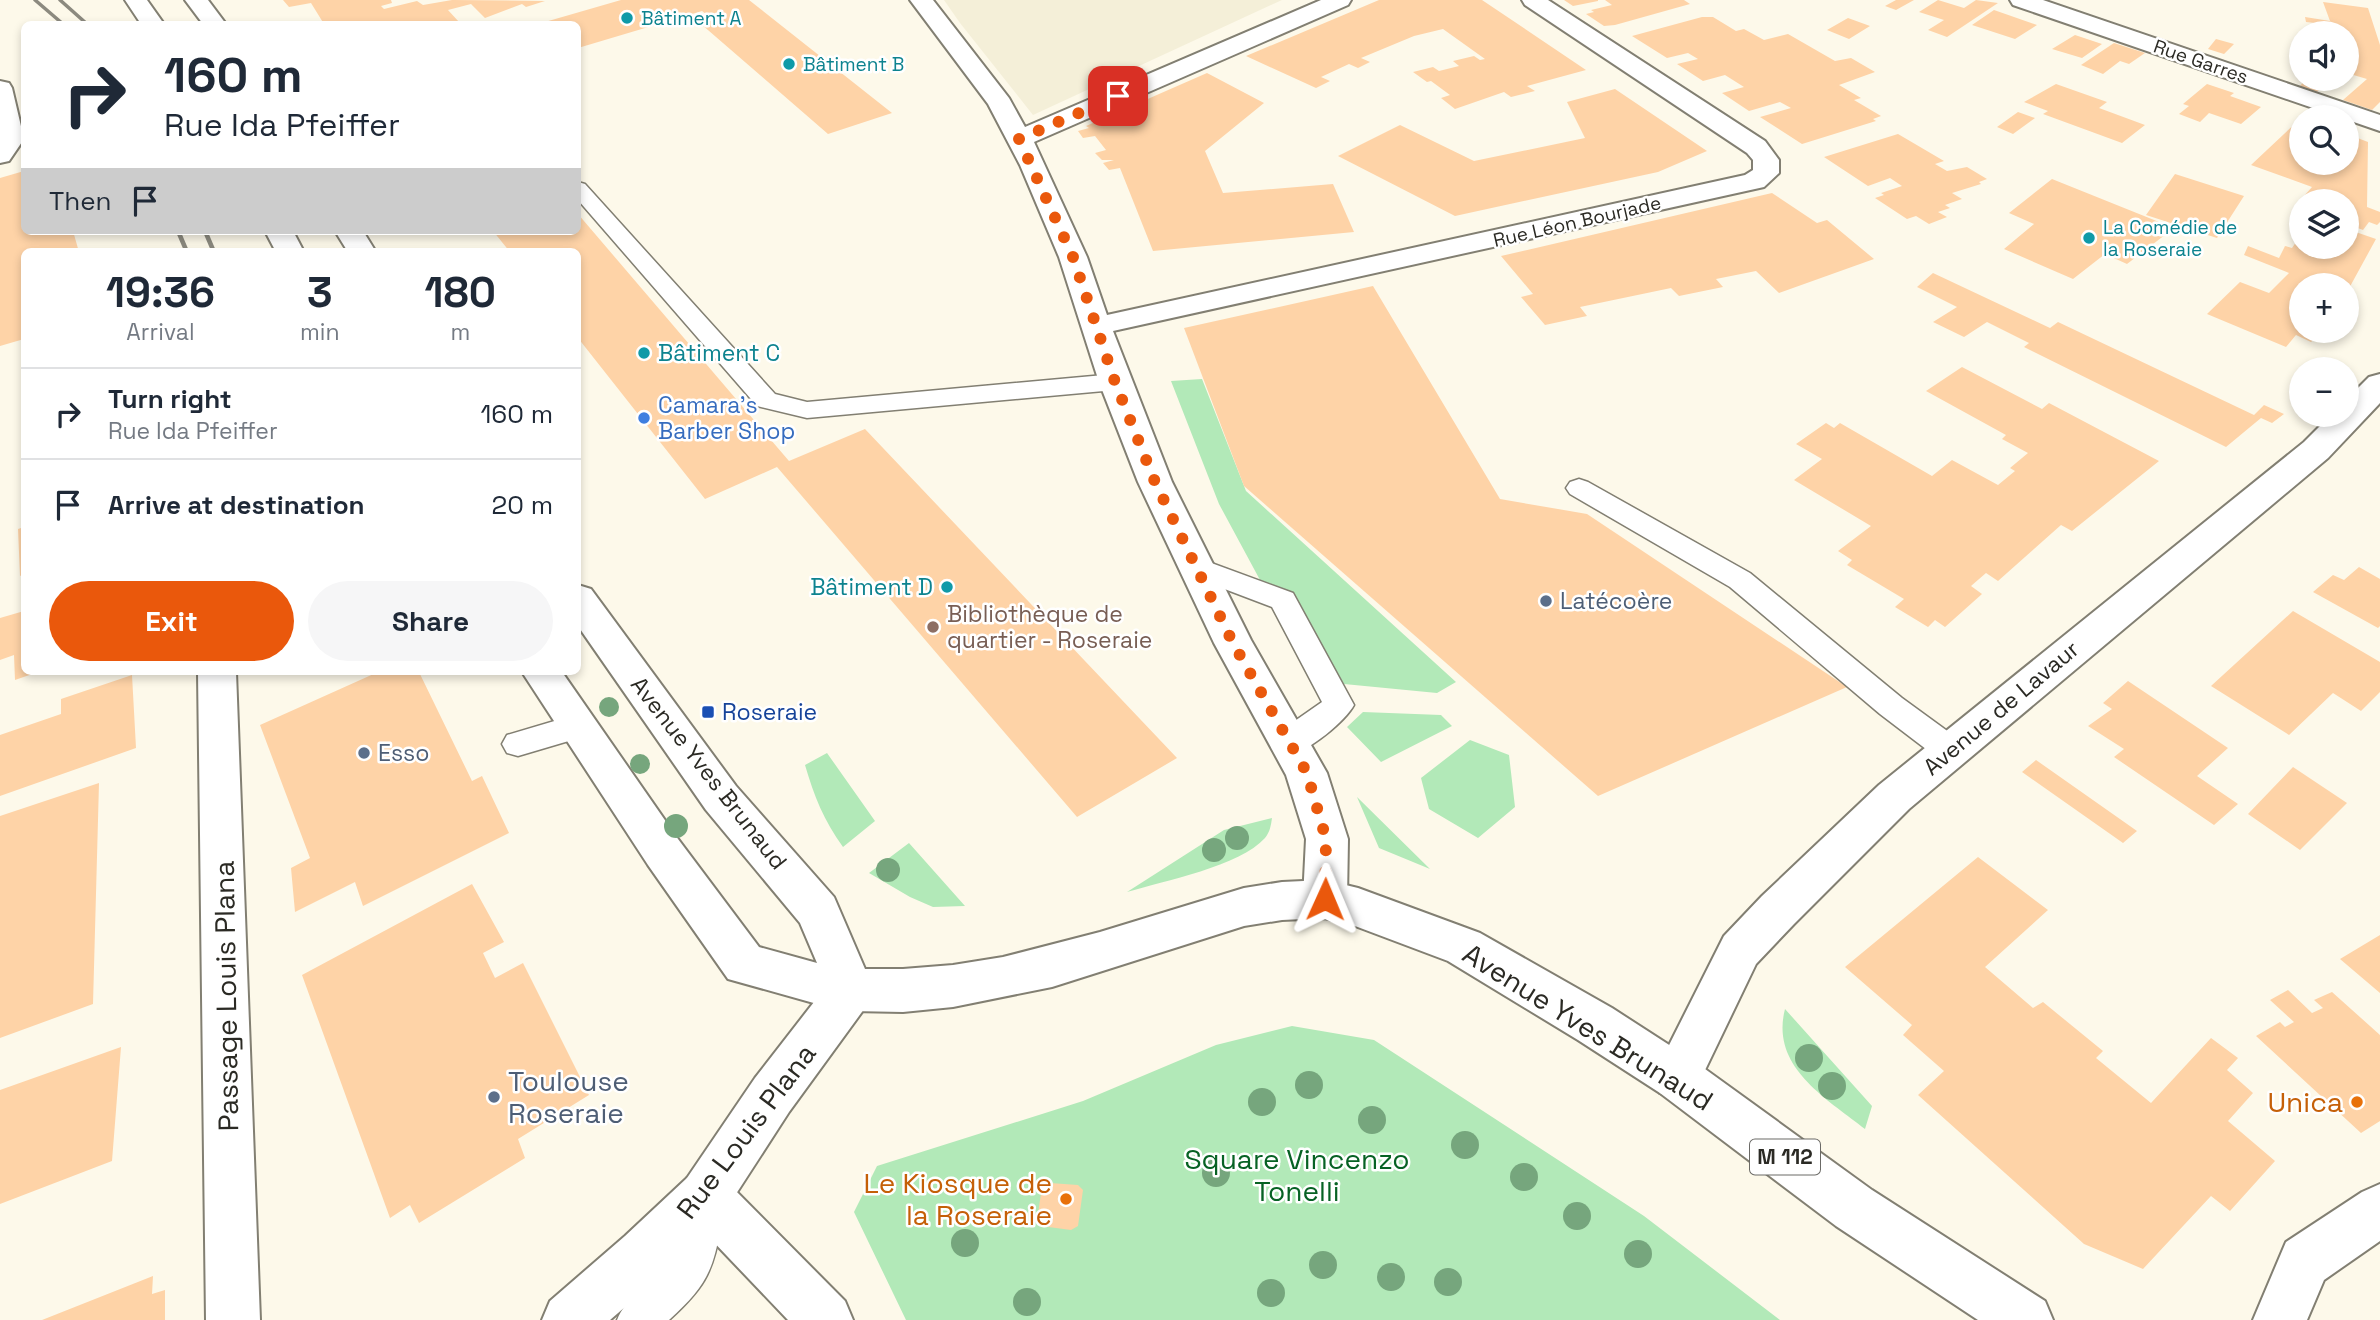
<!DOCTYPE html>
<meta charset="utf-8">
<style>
:root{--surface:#fff;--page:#f6f6f7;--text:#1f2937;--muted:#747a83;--line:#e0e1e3;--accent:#ea580c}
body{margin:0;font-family:"Space Grotesk",sans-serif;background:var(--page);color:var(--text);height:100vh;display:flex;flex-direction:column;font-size:26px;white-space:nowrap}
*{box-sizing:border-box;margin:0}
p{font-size:23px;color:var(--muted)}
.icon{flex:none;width:38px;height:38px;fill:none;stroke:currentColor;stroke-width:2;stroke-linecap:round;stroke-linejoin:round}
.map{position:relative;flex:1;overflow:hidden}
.sheet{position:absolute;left:21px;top:248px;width:560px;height:427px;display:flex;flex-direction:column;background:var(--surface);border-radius:10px;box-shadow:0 4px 10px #0003}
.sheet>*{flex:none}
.guide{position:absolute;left:21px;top:21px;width:560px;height:214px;border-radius:10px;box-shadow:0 4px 10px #0003;background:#fff;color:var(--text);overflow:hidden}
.fabs{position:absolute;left:2289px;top:21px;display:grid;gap:14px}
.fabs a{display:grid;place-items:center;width:70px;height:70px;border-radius:50%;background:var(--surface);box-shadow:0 4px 10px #0003;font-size:35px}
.pin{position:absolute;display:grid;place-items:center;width:60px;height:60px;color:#fff;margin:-30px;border-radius:14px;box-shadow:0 4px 10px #0006}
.me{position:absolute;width:77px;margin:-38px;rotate:1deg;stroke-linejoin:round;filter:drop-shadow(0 0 5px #0008)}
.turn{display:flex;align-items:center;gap:24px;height:147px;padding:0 28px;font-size:32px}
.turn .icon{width:91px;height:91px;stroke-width:2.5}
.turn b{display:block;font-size:49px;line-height:60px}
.then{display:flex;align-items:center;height:66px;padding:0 28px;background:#0003;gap:14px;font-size:26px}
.eta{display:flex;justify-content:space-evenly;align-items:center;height:119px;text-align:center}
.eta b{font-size:42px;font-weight:700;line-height:49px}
.cta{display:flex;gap:14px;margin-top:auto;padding:14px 28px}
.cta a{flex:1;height:80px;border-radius:42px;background:var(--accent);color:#fff;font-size:28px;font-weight:700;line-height:80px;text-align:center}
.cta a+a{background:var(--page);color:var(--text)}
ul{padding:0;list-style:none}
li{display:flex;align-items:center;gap:21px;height:91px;padding:0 28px;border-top:2px solid var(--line)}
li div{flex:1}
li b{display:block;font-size:26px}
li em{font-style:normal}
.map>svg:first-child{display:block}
.built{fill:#f4efd8}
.green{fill:#b2e9b8}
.building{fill:#fed3a7}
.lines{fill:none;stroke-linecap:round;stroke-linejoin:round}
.lane-casing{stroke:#827f72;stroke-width:3}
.street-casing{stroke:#827f72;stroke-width:4}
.secondary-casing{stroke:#827f72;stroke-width:4}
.primary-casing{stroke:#827f72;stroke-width:4}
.lane{fill:#fff;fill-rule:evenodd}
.street{fill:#fff;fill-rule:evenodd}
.secondary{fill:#fff;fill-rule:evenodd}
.primary{fill:#fff;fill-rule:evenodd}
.rail-far1{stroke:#8c8a7f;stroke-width:3.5}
.rail{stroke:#8c8a7f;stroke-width:4.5}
.tree{fill:#76a67d}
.route{stroke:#ea580c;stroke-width:12;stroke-dasharray:0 21.6}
.culture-dot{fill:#0f9aa8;stroke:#fff;stroke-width:2.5}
.shop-dot{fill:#3f7fe0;stroke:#fff;stroke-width:2.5}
.service-dot{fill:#5c6f8a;stroke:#fff;stroke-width:2.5}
.education-dot{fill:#8d6e63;stroke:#fff;stroke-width:2.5}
.transit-dot{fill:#1a4fb4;stroke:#fff;stroke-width:2.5}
.food-dot{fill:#e8710a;stroke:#fff;stroke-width:2.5}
.labels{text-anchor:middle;stroke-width:5;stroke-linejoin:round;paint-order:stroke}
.far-culture-label{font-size:19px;fill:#0d838f;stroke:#fff;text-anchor:start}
.far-street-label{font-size:19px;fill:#2b2a24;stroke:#fff}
.shield{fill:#fff;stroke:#6b6a66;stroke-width:2}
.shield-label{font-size:21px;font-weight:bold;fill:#2b2a24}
.culture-label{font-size:23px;fill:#0d838f;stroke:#fff;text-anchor:start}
.shop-label{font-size:23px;fill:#366cbe;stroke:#fff;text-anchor:start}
.service-label{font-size:23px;fill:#4e5e75;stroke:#fff;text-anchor:start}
.education-label{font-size:23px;fill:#785e54;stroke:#fff;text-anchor:start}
.street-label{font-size:23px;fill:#2b2a24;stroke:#fff}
.transit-label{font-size:23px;fill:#164399;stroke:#fff;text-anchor:start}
.near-street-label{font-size:28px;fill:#2b2a24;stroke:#fff}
.near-service-label{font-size:28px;fill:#4e5e75;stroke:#fff;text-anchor:start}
.near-food-label{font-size:28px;fill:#c56008;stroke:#fff;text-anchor:end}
.near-park-label{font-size:28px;fill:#076224;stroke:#fff}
</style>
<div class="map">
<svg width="2380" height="1320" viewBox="0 0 2380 1320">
<rect width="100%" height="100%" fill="#fdf9ea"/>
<path class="built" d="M944 0H1282L1033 115 960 23Z"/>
<path class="green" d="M1202 379 1246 491 1456 682 1437 693 1344 684 1289 591 1260 580 1219 504 1171 381Z
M1363 712 1441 715 1452 726 1381 762 1347 727Z
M1470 740 1509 755 1515 807 1478 838 1429 809 1421 778Z
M827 753 875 821 843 847C824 821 814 796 805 765Z
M1357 797 1430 869 1379 848Z
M1272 818C1271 825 1270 832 1265 838 1240 866 1164 881 1127 892L1224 830Z
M909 843 965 906 933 907 910 897 869 873Z
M1785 1009 1872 1106 1865 1129C1826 1098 1770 1067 1785 1009Z
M1292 1026 1374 1040 1644 1216 1780 1320H906L854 1212 877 1166 1083 1101 1216 1045Z"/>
<path class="building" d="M283 0H391L392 3 381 6 384 9 417 1 423 5 452 0 545 1 526 7 522 4 485 18 471 4 448 10 459 22 449 24H324L311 3 289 7Z
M621 0H749L892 113 828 134 701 24 714 20 702 11 578 48V24H538Z
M1379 0H1482L1586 70 1527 86 1535 91 1511 97 1504 92 1455 109 1441 98 1450 95 1431 81 1427 82 1413 72 1433 67 1439 71 1459 66 1453 61 1474 56 1480 60 1485 59 1443 29 1414 36 1361 58 1370 62 1358 68 1349 64 1321 77 1330 81 1316 88 1246 56Z
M1564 0H1598V1L1573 6Z
M1605 0H1684L1690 4 1615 25 1604 26 1586 14 1594 12 1591 10 1612 5Z
M1896 0H1914L1896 10 1885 6Z
M1938 0 1964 8 1976 0 1998 3 1947 37 1928 30 1944 20 1919 12Z
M2323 2 2368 8 2380 45V102L2372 110 2343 100 2367 79 2350 74 2351 69 2347 68V33H2325V24L2306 22 2305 17 2330 21Z
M1994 10 2037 25 2015 39 1972 25Z
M1702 17H1713L1736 31 1744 29 1764 40 1788 34 1835 61 1851 58 1875 72 1839 85 1861 98 1854 100 1881 116 1873 119 1876 121 1802 144 1760 117 1791 108 1780 102 1749 111 1722 93 1744 87 1725 75 1703 81 1677 64 1698 59 1688 53 1667 58 1632 36Z
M1848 18 1870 26 1849 39 1827 30Z
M2075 35 2102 44 2082 58 2052 49Z
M2216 39 2234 44 2224 54 2208 49Z
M2114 43 2145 53 2129 64 2120 61 2103 74 2081 65Z
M1207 73 1264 103 1205 151 1223 193 1333 184 1354 232 1153 251 1120 168 1109 170 1103 163 1114 160H1102L1095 153 1106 150 1095 136 1083 138 1078 131 1089 128 1086 126Z
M2306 79 2318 82 2315 84 2323 86 2317 92 2300 86Z
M2056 84 2107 102 2099 108 2145 125 2122 143 2043 114 2048 111 2024 102Z
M2207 84 2234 93 2230 96 2261 107 2241 124 2209 113 2200 122 2179 114 2189 106 2183 104Z
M1615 89 1707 151 1658 172 1455 216 1338 156 1400 125 1474 161 1585 138 1567 102Z
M2018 112 2035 118 2013 134 1997 127Z
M2301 118V163H2347V134L2368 142 2367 207 2380 212V222L2377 225 2369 222 2363 230 2347 224V201H2318L2304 196 2312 187 2251 165Z
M1898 134 1944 161 1935 164 1947 171 1967 167 1987 179 1979 182 1981 184 1952 193 1962 199 1945 205 1950 208 1938 212 1947 217 1929 224 1916 216 1907 219 1875 198 1884 195 1881 193 1902 186 1890 178 1868 186 1824 157Z
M24 171V231H73L79 252H24V339L0 346V178Z
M2175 174 2244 196 2217 238 2146 215Z
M2052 179 2174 228 2127 264 2105 254 2073 279 2004 249 2034 224 2009 213Z
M1772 193 1817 223 1827 220 1874 259 1779 293 1756 271 1716 279 1723 287 1679 296 1671 288 1580 307 1587 316 1545 325 1521 297 1533 294 1501 256Z
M578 214 789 461 865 429 1177 758 1077 817 777 467 705 499 578 338V252H510L493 231H578Z
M2347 229 2376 239 2347 292V285H2301V331H2323L2311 342 2296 335 2286 347 2207 314 2240 282 2269 293 2289 273 2244 255 2248 246 2279 258 2285 246 2292 248 2301 235V247H2347Z
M1933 273 2050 328 2058 322 2254 415 2264 405 2284 414 2272 423 2261 418 2226 447 2024 347 2029 343 1987 322 1964 337 1933 322 1957 307 1917 287Z
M1373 286 1500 499 1587 514 1847 687 1598 796 1244 486 1184 328Z
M1962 367 2042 409 2049 403 2159 461 2072 531 2061 525 1998 581 1986 573 1971 586 1982 594 1945 627 1935 620 1928 627 1895 607 1904 599 1847 565 1852 560 1838 551 1871 526 1794 480 1822 459 1796 444 1826 423 1834 428 1840 423 1932 476 1952 460 1998 485 2015 471 2010 468 2028 453 2002 439 2006 435 1926 391Z
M24 527V574L20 576 18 529Z
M2359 567 2380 579V626L2378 628 2313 592 2333 575 2344 580Z
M24 611V672H38L15 680 14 655 0 660V618Z
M2293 611 2380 662V692L2361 711 2333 693 2289 735 2211 686Z
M378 672H419L472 781 482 776 509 833 363 906 355 882 295 912 291 868 310 858 260 725Z
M132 675 136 748 0 796V735L61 714V699Z
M2128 681 2228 748 2197 776 2238 804 2214 825 2114 757 2124 749 2088 726 2112 709 2103 703Z
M2036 760 2137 831 2123 843 2022 772Z
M2293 767 2347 803 2300 850 2248 814Z
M99 783 93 1004 0 1038V816Z
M1978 857 2048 910 1985 967 2033 1008 2043 1002 2103 1051 2096 1058 2151 1103 2211 1038 2238 1058 2227 1070 2253 1093 2228 1121 2275 1161 2230 1211 2211 1196 2143 1269 2084 1244 1918 1095 1944 1071 1903 1035 1912 1025 1845 967Z
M472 884 504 942 483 953 495 978 523 963 589 1095 518 1139 525 1158 419 1223 410 1205 390 1218 302 975Z
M2380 935V993L2340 959Z
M2288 990 2312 1013 2323 1008 2314 1000 2332 992 2380 1035V1121L2361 1133 2256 1036 2280 1022 2285 1027 2294 1022 2270 1000Z
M121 1047 112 1161 0 1204V1090Z
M1050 1183 1078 1185 1083 1190 1078 1226 1071 1230 1041 1226 1037 1220 1042 1187Z
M153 1276 152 1294 165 1290V1320H42Z"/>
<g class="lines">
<defs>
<path id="lane" d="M578 182 585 184 775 394 807 402 1115 374 1124 377 1127 382 1124 387 1115 390 807 418 757 406 578 200Z
M1579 479 1588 482 1750 573 1902 698 1961 741 1966 750 1961 759 1950 763 1939 759 1880 714 1730 587 1570 494 1566 488 1570 482Z
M1195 557 1293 593 1354 705C1346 720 1308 753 1290 753 1286 753 1283 751 1279 750L1274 741 1279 732 1322 702 1272 607 1185 574 1181 567 1185 560Z
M578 714 589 717 593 726 589 735 518 756 507 753 502 744 507 735Z
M704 1181 718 1187C725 1203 722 1214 720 1230 713 1274 702 1290 669 1320H617C629 1290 665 1277 676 1250 684 1231 681 1207 690 1187Z"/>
<path id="street" d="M910 0H933L1009 98 1025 127 1321 0H1351L1348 5 1034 142 1087 257 1107 315 1745 175 1753 170V160L1747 153 1525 5 1522 0H1548L1765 141 1779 160V173L1764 187 1113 331 1172 482 1251 640 1327 773 1348 839 1347 899 1341 913 1325 918 1309 913 1303 899 1306 839 1286 775 1214 643 1138 482 1099 382 1059 257 1020 165 988 104Z
M2010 0H2043L2380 115V131L2013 5Z
M0 81 9 83 12 88 24 139 9 161 0 163Z
M198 672H236L260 1320H206Z
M705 1170 723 1178 845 1301 853 1320H788L687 1214 679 1196 687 1178Z
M2380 1184V1241L2324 1280 2307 1320H2253L2286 1242 2362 1192Z"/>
<path id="secondary" d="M2380 374V403L2328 458 1909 809 1794 924 1756 964 1694 1093 1677 1100 1660 1093 1653 1077 1724 936 1762 896 1879 785 2304 442 2331 415H2347V399L2369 377Z
M851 969 867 975 874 990 867 1005 789 1112 723 1214 663 1274 610 1320H542L550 1301 625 1236 687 1178 755 1078 835 975Z"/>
<path id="primary" d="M125 0H147L164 24H141Z
M185 0H208L226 24H203Z
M265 231H293L304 252H276Z
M335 231H363L376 252H348Z
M578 585 591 589 736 786 834 897 865 969H903L953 965 1003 957 1100 932 1244 888 1282 882 1325 880 1358 888 1480 933 1612 1008 1694 1061 1872 1190 2045 1301 2053 1320H1978L1836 1226 1660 1093 1578 1040 1448 961 1355 926 1325 918 1282 920 1244 926 1052 987 953 1007 903 1012 851 1011 828 1007 728 979 648 865 522 672H562L678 839 759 947 817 963 800 923 706 810 578 626Z"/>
</defs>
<use href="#lane" class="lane-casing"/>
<use href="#street" class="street-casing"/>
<use href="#secondary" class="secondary-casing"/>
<use href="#primary" class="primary-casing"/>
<use href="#lane" class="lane"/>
<use href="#street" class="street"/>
<use href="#secondary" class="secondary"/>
<use href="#primary" class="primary"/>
<path class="rail-far1" d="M35 0 63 24
M60 0 87 24"/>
<path class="rail" d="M178 231 187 252
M205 231 214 252"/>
</g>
<g class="tree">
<circle cx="609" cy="707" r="10"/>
<circle cx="640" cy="764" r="10"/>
<circle cx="676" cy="826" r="12"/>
<circle cx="1237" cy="838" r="12"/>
<circle cx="1214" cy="850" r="12"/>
<circle cx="888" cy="870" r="12"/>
<circle cx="1809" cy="1058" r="14"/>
<circle cx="1309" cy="1085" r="14"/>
<circle cx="1832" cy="1086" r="14"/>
<circle cx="1262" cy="1102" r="14"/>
<circle cx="1372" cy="1120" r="14"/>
<circle cx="1465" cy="1145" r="14"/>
<circle cx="1216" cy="1173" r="14"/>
<circle cx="1524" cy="1177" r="14"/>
<circle cx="1577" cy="1216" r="14"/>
<circle cx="965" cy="1243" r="14"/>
<circle cx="1638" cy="1254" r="14"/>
<circle cx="1323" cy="1265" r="14"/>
<circle cx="1391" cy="1277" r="14"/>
<circle cx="1448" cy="1282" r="14"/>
<circle cx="1271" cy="1293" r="14"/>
<circle cx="1027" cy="1302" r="14"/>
</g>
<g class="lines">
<path class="route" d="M1118 96 1019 139 1073 257 1115 382 1155 482 1233 643 1307 773 1326 839 1325 899"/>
</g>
<g class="culture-dot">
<circle cx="627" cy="18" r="7"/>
<circle cx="789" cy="64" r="7"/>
<circle cx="2089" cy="238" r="7"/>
<circle cx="644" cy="353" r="7"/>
<circle cx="947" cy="587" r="7"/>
</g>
<circle class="shop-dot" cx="644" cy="418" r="7"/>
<g class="service-dot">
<circle cx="1546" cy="601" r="7"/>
<circle cx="364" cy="753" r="7"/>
<circle cx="494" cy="1097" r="7"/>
</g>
<circle class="education-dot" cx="933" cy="627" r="7"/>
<rect class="transit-dot" x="701" y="705" width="14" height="14" rx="3.5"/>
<g class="food-dot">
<circle cx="2357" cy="1102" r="7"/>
<circle cx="1066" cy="1199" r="7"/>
</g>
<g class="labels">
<g class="far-culture-label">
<text x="641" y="25">Bâtiment A</text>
<text x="803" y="71">Bâtiment B</text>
<text x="2103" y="234">La Comédie de<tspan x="2103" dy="22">la Roseraie</tspan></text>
</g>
<g class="far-street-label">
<text transform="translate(2201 61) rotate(19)" y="7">Rue Garres</text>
<text transform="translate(1577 221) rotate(-13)" y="7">Rue Léon Bourjade</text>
</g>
<rect class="shield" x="1750" y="1139.5" width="70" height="35" rx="5"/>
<g class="shield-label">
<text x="1785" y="1164">M 112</text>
</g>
<g class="culture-label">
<text x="658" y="361">Bâtiment C</text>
<text x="933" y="595" text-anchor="end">Bâtiment D</text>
</g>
<g class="shop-label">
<text x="658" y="413">Camara's<tspan x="658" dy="26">Barber Shop</tspan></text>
</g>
<g class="service-label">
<text x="1560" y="609">Latécoère</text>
<text x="378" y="761">Esso</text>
</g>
<g class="education-label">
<text x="947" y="622">Bibliothèque de<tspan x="947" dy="26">quartier - Roseraie</tspan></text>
</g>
<g class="street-label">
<text transform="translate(2001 708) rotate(-40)" y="8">Avenue de Lavaur</text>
<text transform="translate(709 773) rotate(52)" y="8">Avenue Yves Brunaud</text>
</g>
<g class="transit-label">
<text x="722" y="720">Roseraie</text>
</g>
<g class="near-street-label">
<text transform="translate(226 996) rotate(-91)" y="10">Passage Louis Plana</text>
<text transform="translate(1588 1027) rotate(32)" y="10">Avenue Yves Brunaud</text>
<text transform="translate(746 1131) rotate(-53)" y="10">Rue Louis Plana</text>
</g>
<g class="near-service-label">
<text x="508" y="1091">Toulouse<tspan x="508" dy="32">Roseraie</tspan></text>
</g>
<g class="near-food-label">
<text x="2343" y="1112">Unica</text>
<text x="1052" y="1193">Le Kiosque de<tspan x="1052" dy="32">la Roseraie</tspan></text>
</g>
<g class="near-park-label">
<text x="1297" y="1169">Square Vincenzo<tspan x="1297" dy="32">Tonelli</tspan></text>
</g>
</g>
</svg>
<div class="fabs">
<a><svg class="icon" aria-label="sound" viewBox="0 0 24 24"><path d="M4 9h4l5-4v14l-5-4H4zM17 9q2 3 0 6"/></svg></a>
<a><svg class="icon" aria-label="search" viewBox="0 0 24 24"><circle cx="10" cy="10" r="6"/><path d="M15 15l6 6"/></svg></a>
<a><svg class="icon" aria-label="layers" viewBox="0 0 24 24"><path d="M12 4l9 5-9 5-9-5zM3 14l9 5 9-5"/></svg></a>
<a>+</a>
<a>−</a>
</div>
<div class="pin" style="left:1118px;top:96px;background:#d93025"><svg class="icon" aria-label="arrive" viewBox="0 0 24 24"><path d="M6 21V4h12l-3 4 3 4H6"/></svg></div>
<svg class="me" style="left:1325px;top:899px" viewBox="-20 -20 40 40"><path d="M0-17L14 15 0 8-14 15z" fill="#ea580c" stroke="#fff" stroke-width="4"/></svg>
<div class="guide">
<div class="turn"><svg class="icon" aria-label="right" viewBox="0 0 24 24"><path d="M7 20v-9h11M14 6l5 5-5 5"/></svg><div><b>160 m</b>Rue Ida Pfeiffer</div></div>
<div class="then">Then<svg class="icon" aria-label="arrive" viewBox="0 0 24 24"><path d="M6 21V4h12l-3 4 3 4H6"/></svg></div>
</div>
<section class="sheet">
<div class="eta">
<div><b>19:36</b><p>Arrival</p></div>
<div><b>3</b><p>min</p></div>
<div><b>180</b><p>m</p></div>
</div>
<ul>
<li><svg class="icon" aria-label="right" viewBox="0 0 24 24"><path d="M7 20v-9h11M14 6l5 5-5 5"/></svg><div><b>Turn right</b><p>Rue Ida Pfeiffer</p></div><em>160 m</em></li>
<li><svg class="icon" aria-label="arrive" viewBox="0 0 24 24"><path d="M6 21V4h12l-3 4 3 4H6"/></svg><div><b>Arrive at destination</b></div><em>20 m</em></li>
</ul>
<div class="cta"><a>Exit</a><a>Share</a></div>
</section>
</div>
